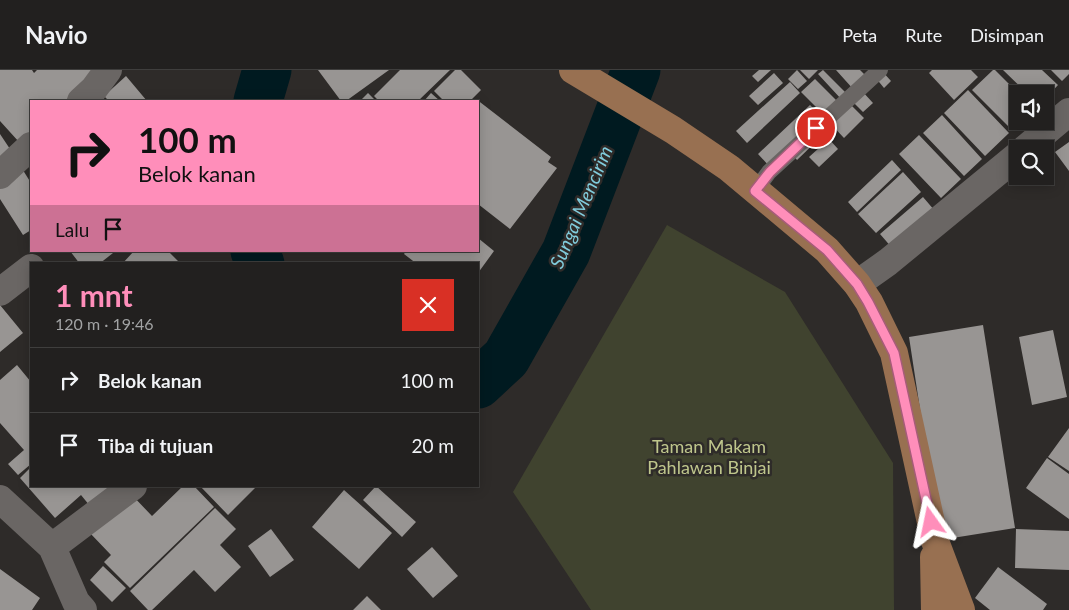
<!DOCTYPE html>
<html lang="id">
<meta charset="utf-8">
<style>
:root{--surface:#22201f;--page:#2a2828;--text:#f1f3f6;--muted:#a2a3a4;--line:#3f3e3d;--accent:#ff8eba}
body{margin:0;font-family:Lato,sans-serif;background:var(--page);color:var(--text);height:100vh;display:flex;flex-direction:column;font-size:19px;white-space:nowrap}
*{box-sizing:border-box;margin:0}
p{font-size:16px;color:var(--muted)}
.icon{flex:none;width:28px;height:28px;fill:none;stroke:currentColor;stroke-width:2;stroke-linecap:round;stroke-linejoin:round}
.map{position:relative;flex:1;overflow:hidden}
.drawer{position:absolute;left:30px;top:192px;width:449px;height:225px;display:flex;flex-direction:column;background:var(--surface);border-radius:0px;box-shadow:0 2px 12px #0003,0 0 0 1px var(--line)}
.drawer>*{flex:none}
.top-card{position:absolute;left:30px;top:30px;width:449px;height:152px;border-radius:0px;box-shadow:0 2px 12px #0003,0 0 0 1px var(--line);background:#ff8eba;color:#111;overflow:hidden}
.controls{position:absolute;left:1009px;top:15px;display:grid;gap:10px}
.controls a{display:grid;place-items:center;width:45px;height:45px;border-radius:0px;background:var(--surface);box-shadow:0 2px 12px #0003,0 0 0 1px var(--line);font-size:25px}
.pin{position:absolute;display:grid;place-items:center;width:42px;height:42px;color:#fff;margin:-21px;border:2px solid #fff;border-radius:50%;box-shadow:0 1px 5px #0007}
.me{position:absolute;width:55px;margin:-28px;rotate:348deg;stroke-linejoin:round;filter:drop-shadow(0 0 4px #0008)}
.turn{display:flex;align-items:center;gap:18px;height:105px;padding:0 25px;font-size:22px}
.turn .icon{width:65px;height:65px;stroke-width:2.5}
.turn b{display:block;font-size:35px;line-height:42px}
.then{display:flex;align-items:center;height:48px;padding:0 25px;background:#0003;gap:10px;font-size:19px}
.round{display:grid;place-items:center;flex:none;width:52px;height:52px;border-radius:0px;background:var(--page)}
.head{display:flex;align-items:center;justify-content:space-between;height:85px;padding:0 25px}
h1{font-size:30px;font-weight:700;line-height:38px;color:var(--accent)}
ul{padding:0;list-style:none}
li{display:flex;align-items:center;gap:15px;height:65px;padding:0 25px;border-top:1px solid var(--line)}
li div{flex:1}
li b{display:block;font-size:19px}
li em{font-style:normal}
header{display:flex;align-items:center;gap:30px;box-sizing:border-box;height:70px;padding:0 25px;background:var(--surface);border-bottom:1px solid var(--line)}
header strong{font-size:24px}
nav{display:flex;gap:28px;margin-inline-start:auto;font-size:18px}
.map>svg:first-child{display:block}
.green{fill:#40432f}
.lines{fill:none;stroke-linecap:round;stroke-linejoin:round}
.river{stroke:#001a20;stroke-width:49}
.building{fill:#989593}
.service{stroke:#6a6664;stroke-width:16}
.minor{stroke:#6a6664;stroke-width:28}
.primary{stroke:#987051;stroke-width:28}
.route-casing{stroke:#a65c79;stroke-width:12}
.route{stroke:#ff8eba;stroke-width:9}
.labels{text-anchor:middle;stroke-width:5;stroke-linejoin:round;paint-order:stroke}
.park-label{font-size:18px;fill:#bfc68c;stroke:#2e2b29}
.water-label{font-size:19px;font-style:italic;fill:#81ccdc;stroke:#2e2b29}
</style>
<header>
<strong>Navio</strong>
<nav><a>Peta</a><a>Rute</a><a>Disimpan</a></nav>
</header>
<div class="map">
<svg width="1069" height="540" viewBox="0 0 1069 540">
<rect width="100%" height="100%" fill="#2e2b29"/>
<path class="green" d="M667 155 785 222 893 393 894 540H591L513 422Z"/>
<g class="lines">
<path class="river" d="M258 31 267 0
M255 181 260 194
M478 314 506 288 566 182 636 0"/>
</g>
<path class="building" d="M0 0H32L34 3 37 0H96L98 2 65 31H31V61L19 72 0 51Z
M318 0H389L346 31H341Z
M400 0H450L418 31H379L374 26Z
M455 0H461L481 20 470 31H444L434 21Z
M759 0H771L758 12 752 6Z
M797 0 807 11 798 19 788 9Z
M800 0H818L809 9Z
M823 0 848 25 842 30 818 4Z
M836 0H860L868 8 854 20Z
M932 0H971L978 7 954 30 929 3Z
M993 0H995L1019 24 1018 51H1021L1012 60 972 20Z
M1003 0H1042L1058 15 1045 29V24H1028Z
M1051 0H1069V4L1062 11Z
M882 1 891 11 884 18 875 7Z
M774 3 783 13 758 35 749 26Z
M126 6 147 31H109L104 26Z
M815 9 839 33 826 47 801 22Z
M790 12 800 23 747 73 736 61Z
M968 20 1009 63 985 86 944 43Z
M862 21 873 33 863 42 852 31Z
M368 23 376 31H360Z
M431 23 440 31H424Z
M476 29 551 87 548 92 557 98 510 159 478 134V31H474Z
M849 33 864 48 844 68 829 52Z
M810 35 823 48 770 97 758 84Z
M942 45 982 89 964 106 923 63Z
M818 61 823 65 797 90 793 85Z
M0 64 16 88 0 99Z
M919 65 961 109 941 128 899 84Z
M829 69 838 79 819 97 809 87Z
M1069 72V101L1055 82Z
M892 90 901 100 857 142 848 132Z
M21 97 31 113V160L23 165 0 129V111Z
M903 102 921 122 876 163 858 144Z
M923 127 935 141 893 179 880 164Z
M478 168 494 181 478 203V194H417L404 184 406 181H478Z
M70 181H111L113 183 99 194H80Z
M134 181H168L181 194H122Z
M0 235 23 263 0 282Z
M983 255 1015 458 940 470 909 267Z
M1053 260 1067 327 1032 335 1019 267Z
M17 295 31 312V394L18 405 8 394 24 380 0 353V310Z
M1069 358V401L1048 387Z
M1047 388 1069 404V449L1026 418Z
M31 397V416H112L90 436 81 425 55 448 20 408Z
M183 416H194L214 437 130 518 104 492 111 485 89 462 130 423 152 446Z
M200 416H257L228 445Z
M376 416 416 452 402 467 363 430Z
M344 420 392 463 359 499 312 457Z
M215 438 236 459 220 475 241 497 215 522 194 500 152 540H148L130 521Z
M271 459 294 490 270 507 248 476Z
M1016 459 1069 461V500L1015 498Z
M432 477 458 506 433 528 407 499Z
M103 496 126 518 112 532 90 510Z
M998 497 1047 534 1043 540H990L975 528Z
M0 499 40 528 32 540H0Z
M367 526 381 540H353Z"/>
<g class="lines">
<path class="service" d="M755 121 769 102 880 0"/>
<path class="minor" d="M81 31 94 19 108 0
M1025 79 1069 42
M0 105 31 76
M857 214 888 192 1018 85
M0 222 31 198
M0 429 52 477 76 532 83 540
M52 477 133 416"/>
<path class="primary" d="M573 0 673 60 729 98 827 180 857 214 869 232 894 283 935 471 961 540
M934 487 935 540"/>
</g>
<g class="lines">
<defs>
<path id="route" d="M816 58 770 102 755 121 827 180 857 214 868 232 894 283 931 452"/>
</defs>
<use href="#route" class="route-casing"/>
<use href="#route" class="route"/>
</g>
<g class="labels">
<g class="park-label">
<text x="709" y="383">Taman Makam<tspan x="709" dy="21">Pahlawan Binjai</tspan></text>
</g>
<g class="water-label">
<text transform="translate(581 137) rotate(-67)" y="7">Sungai Mencirim</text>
</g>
</g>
</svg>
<div class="controls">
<a><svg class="icon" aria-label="sound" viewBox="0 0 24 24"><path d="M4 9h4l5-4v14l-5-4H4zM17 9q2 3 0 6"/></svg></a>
<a><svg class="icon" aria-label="search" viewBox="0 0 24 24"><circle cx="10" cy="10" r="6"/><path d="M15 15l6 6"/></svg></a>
</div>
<div class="pin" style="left:816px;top:58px;background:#d93025"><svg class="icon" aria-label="arrive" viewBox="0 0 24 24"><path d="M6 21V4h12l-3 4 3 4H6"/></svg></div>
<svg class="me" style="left:931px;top:452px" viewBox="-20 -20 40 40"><path d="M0-17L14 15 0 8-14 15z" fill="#ff8eba" stroke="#fff" stroke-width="4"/></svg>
<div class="top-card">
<div class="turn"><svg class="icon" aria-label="right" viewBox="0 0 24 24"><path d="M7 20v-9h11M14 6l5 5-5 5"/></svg><div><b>100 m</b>Belok kanan</div></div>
<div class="then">Lalu<svg class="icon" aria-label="arrive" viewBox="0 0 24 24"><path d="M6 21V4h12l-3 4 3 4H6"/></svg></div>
</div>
<section class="drawer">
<div class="head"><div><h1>1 mnt</h1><p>120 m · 19:46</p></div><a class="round" style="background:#d93025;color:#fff"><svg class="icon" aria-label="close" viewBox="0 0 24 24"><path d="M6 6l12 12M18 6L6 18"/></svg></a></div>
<ul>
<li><svg class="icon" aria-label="right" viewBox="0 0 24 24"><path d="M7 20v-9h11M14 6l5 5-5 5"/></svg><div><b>Belok kanan</b></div><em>100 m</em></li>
<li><svg class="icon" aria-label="arrive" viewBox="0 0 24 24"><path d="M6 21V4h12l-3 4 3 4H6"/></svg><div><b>Tiba di tujuan</b></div><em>20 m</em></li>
</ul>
</section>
</div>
